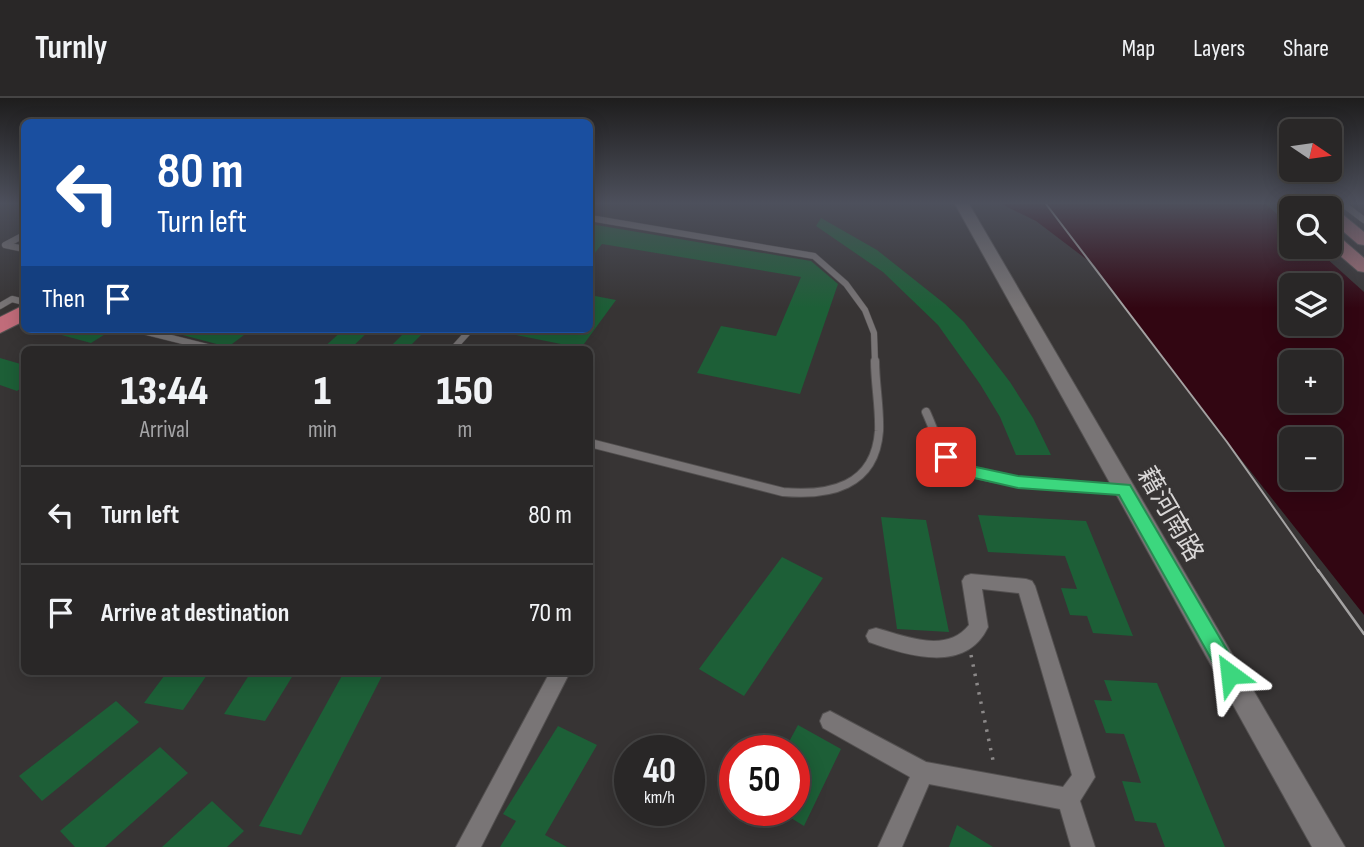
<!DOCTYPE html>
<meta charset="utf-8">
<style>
:root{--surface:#292727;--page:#353333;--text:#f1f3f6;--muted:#a5a5a7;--line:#454444}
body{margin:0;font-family:"Sofia Sans Condensed","Noto Sans SC",sans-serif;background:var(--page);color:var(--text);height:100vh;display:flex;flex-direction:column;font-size:26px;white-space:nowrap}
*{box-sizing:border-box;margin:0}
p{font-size:23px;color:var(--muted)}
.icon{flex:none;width:38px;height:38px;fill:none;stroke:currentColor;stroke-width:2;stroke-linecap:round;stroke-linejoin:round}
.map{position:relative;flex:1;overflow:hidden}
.drawer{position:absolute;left:21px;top:248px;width:572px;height:329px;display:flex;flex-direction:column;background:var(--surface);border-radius:10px;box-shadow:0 4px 18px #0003,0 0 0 2px var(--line)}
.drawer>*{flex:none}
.hud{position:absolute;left:21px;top:21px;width:572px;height:214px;border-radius:10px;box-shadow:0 4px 18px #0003,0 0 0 2px var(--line);background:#1a4fa0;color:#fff;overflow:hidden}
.needle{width:46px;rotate:103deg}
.tools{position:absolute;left:1279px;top:21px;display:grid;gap:14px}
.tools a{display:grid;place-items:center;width:63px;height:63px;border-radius:10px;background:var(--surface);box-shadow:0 4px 18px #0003,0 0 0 2px var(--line);font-size:35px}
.speed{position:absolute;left:614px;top:637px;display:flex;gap:14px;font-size:35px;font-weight:700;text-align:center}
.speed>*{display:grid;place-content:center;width:91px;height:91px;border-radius:50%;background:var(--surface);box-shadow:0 4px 18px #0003,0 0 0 2px var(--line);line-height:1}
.speed small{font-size:18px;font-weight:400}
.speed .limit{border:10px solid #d22;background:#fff;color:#111}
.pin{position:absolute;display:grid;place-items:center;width:60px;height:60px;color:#fff;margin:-30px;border-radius:14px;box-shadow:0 4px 10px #0006}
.me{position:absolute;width:77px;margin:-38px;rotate:330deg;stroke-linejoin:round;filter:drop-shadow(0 0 5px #0008)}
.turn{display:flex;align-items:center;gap:24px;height:147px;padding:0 21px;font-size:32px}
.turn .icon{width:91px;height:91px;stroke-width:2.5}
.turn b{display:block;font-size:49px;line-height:60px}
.then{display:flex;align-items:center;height:66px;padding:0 21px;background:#0003;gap:14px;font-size:26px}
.eta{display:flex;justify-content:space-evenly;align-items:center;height:119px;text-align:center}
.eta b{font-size:42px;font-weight:800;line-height:49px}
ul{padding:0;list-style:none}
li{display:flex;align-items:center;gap:21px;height:98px;padding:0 21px;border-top:2px solid var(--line)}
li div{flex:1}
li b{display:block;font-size:26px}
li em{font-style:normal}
header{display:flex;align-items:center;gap:42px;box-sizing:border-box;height:98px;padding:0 35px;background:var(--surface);border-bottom:2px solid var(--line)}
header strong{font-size:33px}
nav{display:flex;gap:38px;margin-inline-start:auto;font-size:24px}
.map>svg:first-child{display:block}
.water{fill:#320612;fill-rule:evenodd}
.building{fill:#1d5f37}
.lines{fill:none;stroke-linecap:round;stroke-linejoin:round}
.lane-far1-casing{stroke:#535050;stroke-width:7}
.lane-casing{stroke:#535050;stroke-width:10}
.street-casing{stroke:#535050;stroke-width:2}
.secondary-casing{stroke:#535050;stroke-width:2}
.primary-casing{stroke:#535050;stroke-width:2}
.highway-casing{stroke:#535050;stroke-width:2}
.path{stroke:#8b8888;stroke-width:3.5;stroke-dasharray:2.5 7;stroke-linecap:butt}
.lane-far1{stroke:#797576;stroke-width:6}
.lane{stroke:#797576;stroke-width:8}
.street{fill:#797576;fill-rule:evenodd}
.secondary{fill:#797576;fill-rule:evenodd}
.primary{fill:#a47078;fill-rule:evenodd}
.highway{fill:#c16c7a;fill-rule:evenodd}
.tram-far1{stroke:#a4a2a2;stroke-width:2}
.tram{stroke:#a4a2a2;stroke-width:2.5}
.route{fill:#3cd77e;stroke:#278c52;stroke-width:2}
.labels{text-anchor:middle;stroke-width:7;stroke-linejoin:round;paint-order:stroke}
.street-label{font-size:26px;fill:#d8d6d6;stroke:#373434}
</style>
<header>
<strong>Turnly</strong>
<nav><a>Map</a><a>Layers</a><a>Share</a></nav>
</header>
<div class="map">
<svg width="1364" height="749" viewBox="0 0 1364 749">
<rect width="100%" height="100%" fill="#373434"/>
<path class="water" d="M1001 106H1266L1291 129 1292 149H1314L1364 194V517L1180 284 1094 167 1036 123ZM1330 187V226H1292V187ZM1292 264H1330V303H1292ZM1292 341H1330V380H1292Z"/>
<path class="building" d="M821 120 877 152 945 206 964 224 1010 284 1033 320 1051 357H1016L1000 319 980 286 938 227 883 174 816 128Z
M590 126 811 163 838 186 800 296 697 275 721 228 776 238 801 179 602 146 590 161Z
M590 197 616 202 581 250 516 237 517 231H590Z
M54 231H92L107 235 91 245 54 235Z
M175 231H252L228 249 175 235Z
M344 231H371L349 252H321Z
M408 231H427L406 252H387Z
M0 260 24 267V288L17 293 0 287Z
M978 417 1086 423 1133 538 1093 535 1087 518 1070 517 1061 490 1077 491 1065 458 988 454Z
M881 419 926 422 949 534 897 531Z
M782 459 823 480 744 598 699 571Z
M167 574H209L183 612 144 605Z
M251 574H295L265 623 224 616Z
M344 574H384L301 737 259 728Z
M1104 582 1157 585 1225 749H1165L1156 725 1135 723 1122 683 1141 685 1124 636 1106 635 1094 602 1112 603Z
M116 603 139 624 42 703 19 678Z
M798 627 841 651 804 728 778 712H794V653H784Z
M558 628 597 647 545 737 567 749H500L516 723 503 716Z
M160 649 188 675 105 749H75L60 733Z
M212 703 244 733 227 749H162Z
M957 727 993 749H949Z"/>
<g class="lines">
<defs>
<path id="lane-far1" d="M1343 106 1364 122
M590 120 814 158 846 186 865 212 874 235 875 265
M24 137 5 147 24 151
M0 208 12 201 20 203
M135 231 219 252
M452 252 471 231"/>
<path id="lane" d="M926 314C934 331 940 354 954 367 974 385 1090 389 1121 391
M590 345 783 394C829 398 875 389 879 333 880 310 875 286 875 263"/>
<path id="street" d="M971 476 1026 481 1032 483 1035 488 1095 679 1080 703 1095 749H1071L1060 711 929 686 902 749H878L910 679 823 630 820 623 823 616 830 613 926 664 1063 689 1072 677 1019 495 982 491 988 529C966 576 908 558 869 544L866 538 869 532 876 530C906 538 946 556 969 527L962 483 965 478Z
M550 574H570L481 749H456Z"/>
<path id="secondary" d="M955 106H969L1345 749H1312Z"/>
<path id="primary" d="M1282 106H1300L1304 110H1292V114Z
M1330 109 1336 111 1364 134V147L1358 146 1330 122V110H1326Z
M1330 135 1336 136 1364 160V174L1358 173 1330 149Z"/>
<path id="highway" d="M24 207V223L0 235V219Z"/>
</defs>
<use href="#lane-far1" class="lane-far1-casing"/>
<use href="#lane" class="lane-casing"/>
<use href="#street" class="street-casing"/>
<use href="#secondary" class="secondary-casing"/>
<use href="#primary" class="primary-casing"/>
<use href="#highway" class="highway-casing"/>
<path class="path" d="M971 557 994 667"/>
<use href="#lane-far1" class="lane-far1"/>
<use href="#lane" class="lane"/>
<use href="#street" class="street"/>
<use href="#secondary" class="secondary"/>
<use href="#primary" class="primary"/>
<use href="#highway" class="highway"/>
<path class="tram-far1" d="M1046 106 1227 344 1319 474"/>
<path class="tram" d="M1318 472 1364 536"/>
</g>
<linearGradient id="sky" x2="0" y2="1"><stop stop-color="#1e1d1d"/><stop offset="0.5" stop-color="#4d505c"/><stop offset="1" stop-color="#4d505c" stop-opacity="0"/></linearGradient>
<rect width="1364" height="210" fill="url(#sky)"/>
<path class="route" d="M946 354 962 366 1018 378 1130 387 1237 569 1240 576 1237 582 1230 585 1223 582 1119 397 1018 390 957 376 951 374 938 359Z"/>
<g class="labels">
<g class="street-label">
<text transform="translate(1171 416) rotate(60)" y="9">藉河南路</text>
</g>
</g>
</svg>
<div class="tools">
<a><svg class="needle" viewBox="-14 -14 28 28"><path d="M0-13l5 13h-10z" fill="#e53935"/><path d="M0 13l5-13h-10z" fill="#a5a5a7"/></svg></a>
<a><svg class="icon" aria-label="search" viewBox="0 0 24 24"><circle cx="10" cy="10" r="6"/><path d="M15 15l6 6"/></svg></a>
<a><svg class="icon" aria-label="layers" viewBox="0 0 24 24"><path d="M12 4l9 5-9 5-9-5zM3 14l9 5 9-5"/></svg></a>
<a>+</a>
<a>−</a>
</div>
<div class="speed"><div>40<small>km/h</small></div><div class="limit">50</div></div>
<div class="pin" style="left:946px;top:359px;background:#d93025"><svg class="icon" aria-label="arrive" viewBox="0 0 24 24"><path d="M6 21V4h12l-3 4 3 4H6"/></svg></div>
<svg class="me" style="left:1230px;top:576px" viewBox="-20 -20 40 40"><path d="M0-17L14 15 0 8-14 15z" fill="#3cd77e" stroke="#fff" stroke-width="4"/></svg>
<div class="hud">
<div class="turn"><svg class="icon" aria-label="left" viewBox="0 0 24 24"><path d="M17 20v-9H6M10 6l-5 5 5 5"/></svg><div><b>80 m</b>Turn left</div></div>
<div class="then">Then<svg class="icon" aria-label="arrive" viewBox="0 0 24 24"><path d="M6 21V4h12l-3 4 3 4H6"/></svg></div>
</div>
<section class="drawer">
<div class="eta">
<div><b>13:44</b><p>Arrival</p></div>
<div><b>1</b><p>min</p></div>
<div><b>150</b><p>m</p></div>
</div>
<ul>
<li><svg class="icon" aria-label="left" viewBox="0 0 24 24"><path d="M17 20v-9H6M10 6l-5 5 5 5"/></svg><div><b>Turn left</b></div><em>80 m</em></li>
<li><svg class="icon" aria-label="arrive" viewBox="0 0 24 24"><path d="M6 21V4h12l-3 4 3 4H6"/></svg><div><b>Arrive at destination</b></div><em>70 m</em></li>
</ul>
</section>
</div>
